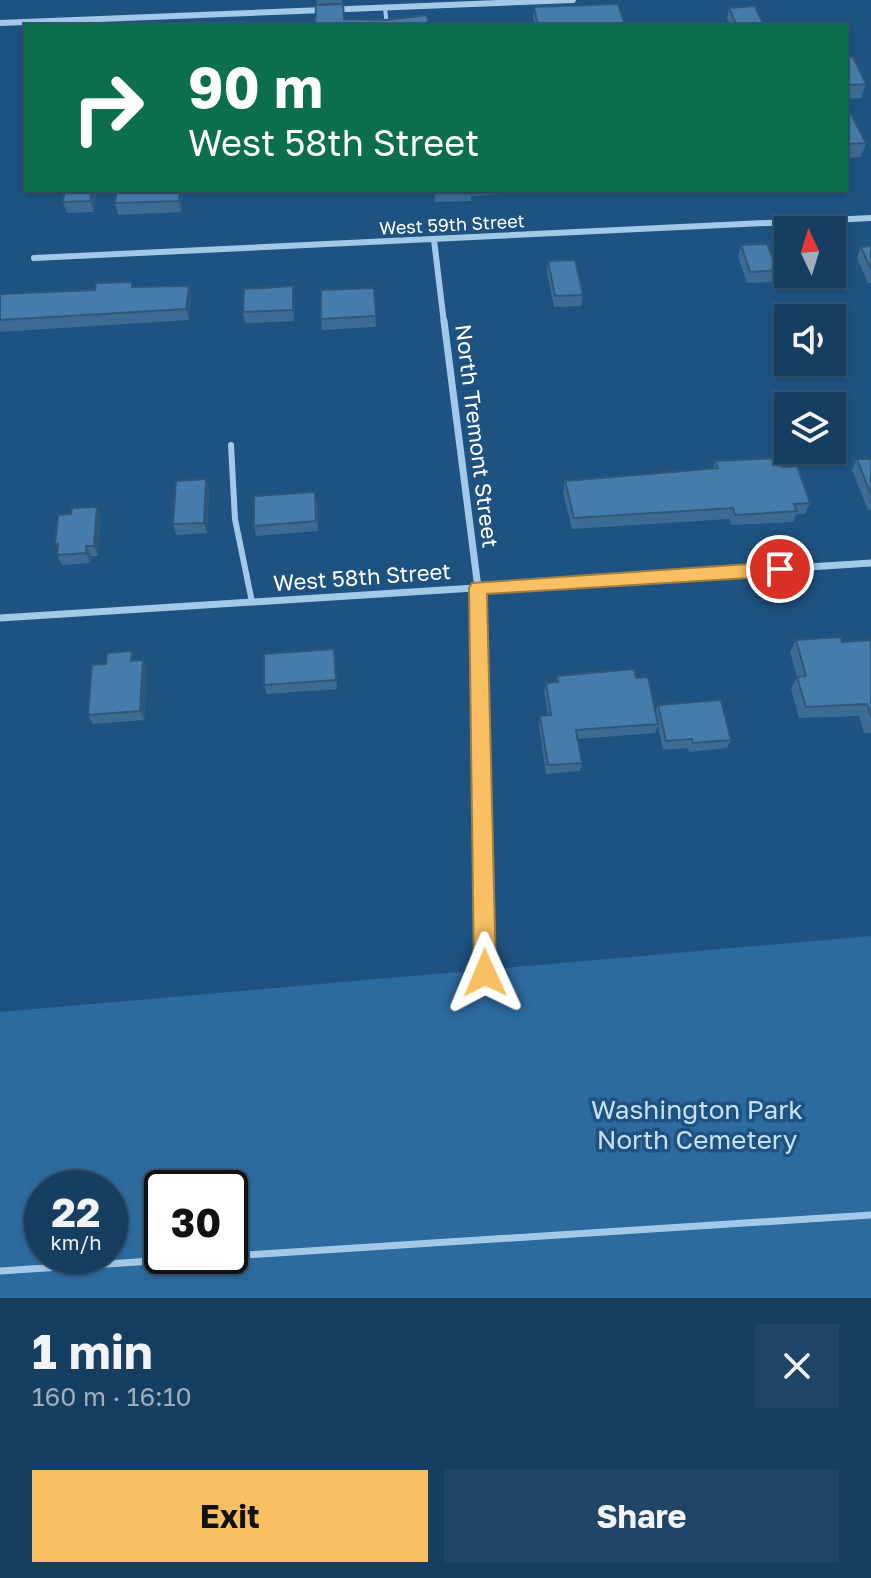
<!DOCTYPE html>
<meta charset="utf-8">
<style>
:root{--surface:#163e61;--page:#1f4567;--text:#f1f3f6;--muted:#9eaebd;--line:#355776;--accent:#f8c062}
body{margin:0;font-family:"Golos Text",sans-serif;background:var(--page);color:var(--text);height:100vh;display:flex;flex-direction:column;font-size:30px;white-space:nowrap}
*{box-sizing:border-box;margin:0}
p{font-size:26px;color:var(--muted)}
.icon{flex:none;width:44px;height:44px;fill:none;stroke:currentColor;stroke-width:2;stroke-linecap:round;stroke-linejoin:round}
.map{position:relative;height:1298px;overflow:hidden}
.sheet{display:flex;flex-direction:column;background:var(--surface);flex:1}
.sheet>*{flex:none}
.top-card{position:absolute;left:24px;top:24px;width:824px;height:168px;border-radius:0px;box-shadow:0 2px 6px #0004,0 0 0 2px var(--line);background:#0b6e4f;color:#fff;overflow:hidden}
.needle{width:52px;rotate:356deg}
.buttons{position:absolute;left:774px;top:216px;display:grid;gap:16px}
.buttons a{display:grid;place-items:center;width:72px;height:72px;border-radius:0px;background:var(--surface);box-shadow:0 2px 6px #0004,0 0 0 2px var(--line);font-size:40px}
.speed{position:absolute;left:24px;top:1170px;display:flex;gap:16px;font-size:40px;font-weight:700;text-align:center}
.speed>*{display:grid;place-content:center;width:104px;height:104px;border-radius:50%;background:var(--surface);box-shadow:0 2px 6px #0004,0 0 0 2px var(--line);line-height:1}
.speed small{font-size:20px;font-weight:400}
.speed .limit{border:4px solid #111;border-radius:12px;background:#fff;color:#111}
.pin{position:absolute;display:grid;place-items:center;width:68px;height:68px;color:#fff;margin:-34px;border:4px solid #fff;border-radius:50%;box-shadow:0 2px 8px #0007}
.me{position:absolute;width:88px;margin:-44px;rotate:359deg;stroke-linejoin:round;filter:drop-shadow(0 0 6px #0008)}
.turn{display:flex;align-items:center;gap:28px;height:168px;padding:0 32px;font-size:36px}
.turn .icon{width:104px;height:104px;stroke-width:2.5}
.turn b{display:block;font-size:56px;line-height:68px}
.round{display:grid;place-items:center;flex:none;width:84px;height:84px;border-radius:0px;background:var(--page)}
.headline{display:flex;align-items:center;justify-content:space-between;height:136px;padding:0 32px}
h1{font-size:48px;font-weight:700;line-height:60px}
.primary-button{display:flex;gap:16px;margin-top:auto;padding:16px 32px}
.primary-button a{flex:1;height:92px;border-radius:0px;background:var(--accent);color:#111;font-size:32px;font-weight:700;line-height:92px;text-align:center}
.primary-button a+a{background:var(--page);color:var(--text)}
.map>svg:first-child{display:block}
.green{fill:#2d6a9e;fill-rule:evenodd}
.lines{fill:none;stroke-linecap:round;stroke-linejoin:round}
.service-far2{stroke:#a3c9e9;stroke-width:4}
.service-far1{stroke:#a3c9e9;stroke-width:6}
.service{stroke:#a3c9e9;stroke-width:7}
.minor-far2{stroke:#a3c9e9;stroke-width:6}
.minor-far1{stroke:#a3c9e9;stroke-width:7}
.minor{stroke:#a3c9e9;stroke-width:10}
.wall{fill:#3c6b93}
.shaded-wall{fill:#315778}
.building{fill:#467cab;stroke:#315778;stroke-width:2}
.route{fill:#f8c062;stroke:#a17d40;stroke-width:2}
.labels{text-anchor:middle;stroke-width:7;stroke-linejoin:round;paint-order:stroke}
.far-street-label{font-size:18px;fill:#fff;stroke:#1e5281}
.street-label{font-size:22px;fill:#fff;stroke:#1e5281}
.near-park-label{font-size:26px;fill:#c7e1f7;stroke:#1e5281}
</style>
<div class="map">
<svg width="871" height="1298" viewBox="0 0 871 1298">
<rect width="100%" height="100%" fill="#1e5281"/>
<path class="green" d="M871 936V1298H0V1012ZM42 1188H110V1256H42ZM162 1188H230V1256H162Z"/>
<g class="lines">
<path class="service-far2" d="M385 8 387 26"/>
<path class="service-far1" d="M231 445 235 519 252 602"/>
<path class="service" d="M230 1256 871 1215
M0 1271 228 1256"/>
<path class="minor-far2" d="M0 23 573 0
M434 240 444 323
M34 258 871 218"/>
<path class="minor-far1" d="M444 321 478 588 481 745
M0 618 871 563"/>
<path class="minor" d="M481 743 485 973"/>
</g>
<path class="wall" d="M316 0H342V3L317 4Z
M534 7 625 26H535L533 18Z
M729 8 764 26H730L727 19Z
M846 57 866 84 861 98 846 99Z
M846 105 866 143 861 157 846 158Z
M96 190 94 212 67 213 63 202Z
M183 190 181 212 118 215 115 203Z
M434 190H524L523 193 471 196V201L435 202Z
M741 245 778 270 774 282 747 283 738 257Z
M871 246V283H868L857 258 861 247Z
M548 261 583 295 581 306 554 307 547 272Z
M189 286 191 297 189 320 0 332V294L134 287Z
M374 288 376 327 322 330 321 319Z
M295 297 294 321 245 323 243 312Z
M857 459H871V510H868L852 470Z
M715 461 782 467 810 503 805 514H796L793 522 731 525 729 519 572 529 563 492 565 481 713 469Z
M206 479 209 490 207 533 176 535 173 524Z
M317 502 318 531 256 536 254 526Z
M101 517 98 556H91L90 563 62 565 57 555 58 550 55 545Z
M796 640 842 642 871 640V733H864L859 716 799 718 791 689 797 677 790 652Z
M334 649 337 689 267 694 264 685Z
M136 660 147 669 144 720 93 724 88 715Z
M557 676 636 678 655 711 658 705 731 740 727 748 689 752 688 748 663 750 658 726 655 733 578 739 582 763 580 771 546 774 539 725 540 716 548 715 544 692 546 683 556 682Z"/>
<path class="shaded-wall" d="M92 190H96L94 212 90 201Z
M180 190H183L181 212 179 201Z
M189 286 191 297 189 320 186 309Z
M293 286 295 297 294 321 293 310Z
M206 479 209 490 207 533 204 523Z
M97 507 101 517 98 556 94 546Z
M86 546 91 556 90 563 86 553Z
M143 660 147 669 144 720 140 711Z"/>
<path class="building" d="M343 4 344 19 386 20 427 15 429 26H315L316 5Z
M618 4 625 26H538L534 7Z
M755 6 764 26H737L729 8Z
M846 57H853L866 84 846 85Z
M846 105 866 143 846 144Z
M65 190H92L90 201 63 202Z
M117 190H180L179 201 115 203Z
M767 244 778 270 750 272 741 245Z
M871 246V269L861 247Z
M575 260 583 295 555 296 548 261Z
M132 282V287L189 286 186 309 0 320V294L95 290 96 283Z
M293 286V310L243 312 244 289Z
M374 288 376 316 321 319V290Z
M779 458 782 467 797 466 810 503 794 504 797 511 735 515 733 508 574 518 565 481 718 468 715 461Z
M857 459H871V495Z
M206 479 204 523 173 524 176 481Z
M315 492 316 521 254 526V496Z
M97 507 94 546H86V553L57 555 58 544 55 545 58 515 71 514 72 508Z
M841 637 842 642 871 640V717L867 704 806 707 797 677 806 676 796 640Z
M334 649 336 680 264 685V654Z
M132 651 131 661 143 660 140 711 88 715 92 665 106 664 107 653Z
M634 669 636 678 648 677 658 724 576 730 582 763 548 765 540 716 551 715 546 683 558 682 557 676Z
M721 700 731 740 693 743 692 739 666 741 658 705Z"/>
<path class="route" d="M780 562 789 569 780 576 487 594 496 973 493 981 485 984 477 981 474 973 469 588 472 583Z"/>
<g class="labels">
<g class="far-street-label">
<text transform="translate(452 225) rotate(-3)" y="6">West 59th Street</text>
</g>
<g class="street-label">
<text transform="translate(477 436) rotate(83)" y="8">North Tremont Street</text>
<text transform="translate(362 577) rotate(-4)" y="8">West 58th Street</text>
</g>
<g class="near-park-label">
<text x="697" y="1119">Washington Park<tspan x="697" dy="30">North Cemetery</tspan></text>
</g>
</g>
</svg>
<div class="buttons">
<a><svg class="needle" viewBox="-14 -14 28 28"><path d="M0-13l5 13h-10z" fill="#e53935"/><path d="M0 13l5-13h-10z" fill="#9eaebd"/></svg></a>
<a><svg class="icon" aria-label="sound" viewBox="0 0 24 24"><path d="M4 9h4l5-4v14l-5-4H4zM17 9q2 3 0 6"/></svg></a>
<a><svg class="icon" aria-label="layers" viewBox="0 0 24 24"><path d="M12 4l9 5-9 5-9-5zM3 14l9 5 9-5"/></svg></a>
</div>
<div class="speed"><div>22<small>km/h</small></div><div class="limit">30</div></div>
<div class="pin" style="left:780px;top:569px;background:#d93025"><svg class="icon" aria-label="arrive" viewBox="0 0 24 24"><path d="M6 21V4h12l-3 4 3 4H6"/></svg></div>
<svg class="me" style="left:485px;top:973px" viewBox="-20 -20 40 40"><path d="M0-17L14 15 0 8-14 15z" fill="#f8c062" stroke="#fff" stroke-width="4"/></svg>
<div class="top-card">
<div class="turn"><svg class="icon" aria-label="right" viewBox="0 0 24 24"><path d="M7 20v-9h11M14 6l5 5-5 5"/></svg><div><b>90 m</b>West 58th Street</div></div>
</div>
</div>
<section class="sheet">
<div class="headline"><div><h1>1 min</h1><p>160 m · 16:10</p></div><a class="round"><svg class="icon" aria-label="close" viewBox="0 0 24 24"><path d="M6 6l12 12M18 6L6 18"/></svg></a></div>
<div class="primary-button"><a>Exit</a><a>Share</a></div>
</section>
